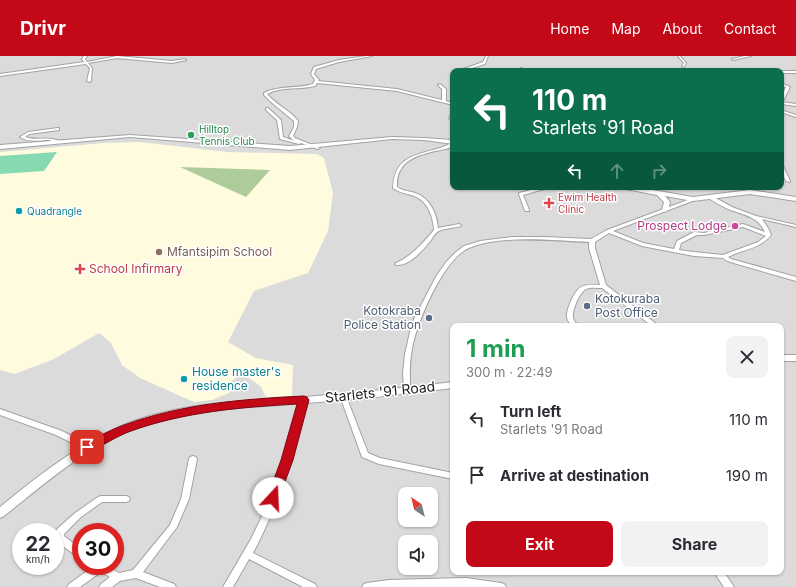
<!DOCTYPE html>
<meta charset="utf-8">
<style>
:root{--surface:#fff;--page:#f2f2f3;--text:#2b2b33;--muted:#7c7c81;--accent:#c30817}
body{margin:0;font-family:Inter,sans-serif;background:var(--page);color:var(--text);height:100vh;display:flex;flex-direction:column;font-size:15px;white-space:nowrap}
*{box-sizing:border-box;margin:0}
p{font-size:13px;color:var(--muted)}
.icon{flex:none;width:22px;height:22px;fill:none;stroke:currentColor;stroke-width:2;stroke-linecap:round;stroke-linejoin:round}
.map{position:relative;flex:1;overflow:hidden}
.panel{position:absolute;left:450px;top:267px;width:334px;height:252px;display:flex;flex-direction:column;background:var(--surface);border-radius:8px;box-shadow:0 1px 3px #0004}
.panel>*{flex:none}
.top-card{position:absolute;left:450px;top:12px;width:334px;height:122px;border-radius:8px;box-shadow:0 1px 3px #0004;background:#0b6e4f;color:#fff;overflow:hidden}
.needle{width:26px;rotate:325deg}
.fabs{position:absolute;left:398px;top:431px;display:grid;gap:8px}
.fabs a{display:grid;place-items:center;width:40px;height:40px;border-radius:8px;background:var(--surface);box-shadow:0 1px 3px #0004;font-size:20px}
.speed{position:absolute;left:12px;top:467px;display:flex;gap:8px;font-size:20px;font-weight:700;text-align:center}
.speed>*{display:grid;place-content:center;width:52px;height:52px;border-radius:50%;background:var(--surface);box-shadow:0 1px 3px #0004;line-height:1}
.speed small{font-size:10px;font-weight:400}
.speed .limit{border:6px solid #d22;background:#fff;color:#111}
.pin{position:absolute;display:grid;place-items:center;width:34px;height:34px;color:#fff;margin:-17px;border-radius:8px;box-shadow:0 2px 6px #0006}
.me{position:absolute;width:44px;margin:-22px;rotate:20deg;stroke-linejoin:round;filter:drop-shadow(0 0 3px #0008)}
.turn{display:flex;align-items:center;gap:14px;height:84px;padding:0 16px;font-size:18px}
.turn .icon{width:52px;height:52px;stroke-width:2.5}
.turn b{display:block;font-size:28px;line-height:34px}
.lanes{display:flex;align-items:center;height:38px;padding:0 16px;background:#0003;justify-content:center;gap:20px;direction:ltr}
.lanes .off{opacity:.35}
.round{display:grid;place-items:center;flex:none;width:42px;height:42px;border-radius:8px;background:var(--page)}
.summary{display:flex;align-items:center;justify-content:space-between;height:68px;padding:0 16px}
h1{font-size:24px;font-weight:700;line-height:30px;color:#1e9e55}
.button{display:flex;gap:8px;margin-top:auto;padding:8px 16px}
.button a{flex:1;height:46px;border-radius:8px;background:var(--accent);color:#fff;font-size:16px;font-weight:700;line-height:46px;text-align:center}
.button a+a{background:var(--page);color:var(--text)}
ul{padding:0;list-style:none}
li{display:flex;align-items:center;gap:12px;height:56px;padding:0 16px}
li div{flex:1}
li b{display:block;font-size:15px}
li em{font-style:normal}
header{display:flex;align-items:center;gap:24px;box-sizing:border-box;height:56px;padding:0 20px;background:var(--accent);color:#fff}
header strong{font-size:19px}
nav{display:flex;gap:22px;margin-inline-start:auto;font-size:14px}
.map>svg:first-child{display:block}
.residential{fill:#dcdbdb;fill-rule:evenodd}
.education{fill:#fefbde}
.forest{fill:#adcc9a}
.pitch{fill:#85dab2}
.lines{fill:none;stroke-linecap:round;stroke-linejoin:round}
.minor-casing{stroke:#a2a2a2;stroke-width:2}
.tertiary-casing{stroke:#a2a2a2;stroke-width:2}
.minor{fill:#fff;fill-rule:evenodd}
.tertiary{fill:#fff;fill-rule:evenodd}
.route{fill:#c30817;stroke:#7f050f}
.leisure-dot{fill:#2e9e5b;stroke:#fff;stroke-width:1.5}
.health-dot{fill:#e0444e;stroke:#fff;stroke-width:1.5}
.culture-dot{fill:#0f9aa8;stroke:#fff;stroke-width:1.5}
.hotel-dot{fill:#d1479c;stroke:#fff;stroke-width:1.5}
.education-dot{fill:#8d6e63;stroke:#fff;stroke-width:1.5}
.service-dot{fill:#5c6f8a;stroke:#fff;stroke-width:1.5}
.labels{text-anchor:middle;stroke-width:3;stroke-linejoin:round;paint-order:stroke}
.far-leisure-label{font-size:10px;fill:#27864d;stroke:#fff;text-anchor:start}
.far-health-label{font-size:10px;fill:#be3a42;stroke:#fff;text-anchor:start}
.far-culture-label{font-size:10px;fill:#0d838f;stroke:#fff;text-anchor:start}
.hotel-label{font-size:12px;fill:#b23c85;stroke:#fff;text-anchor:end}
.education-label{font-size:12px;fill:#785e54;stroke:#fff;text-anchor:start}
.health-label{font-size:12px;fill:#be3a42;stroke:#fff;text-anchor:start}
.service-label{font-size:12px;fill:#4e5e75;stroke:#fff;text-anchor:start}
.culture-label{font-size:12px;fill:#0d838f;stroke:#fff;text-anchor:start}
.near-street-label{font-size:14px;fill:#1e1e1e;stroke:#fff}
</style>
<header>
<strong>Drivr</strong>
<nav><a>Home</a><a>Map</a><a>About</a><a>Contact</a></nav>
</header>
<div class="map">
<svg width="796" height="531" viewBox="0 0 796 531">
<rect width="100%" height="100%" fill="#eeeae4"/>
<path class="residential" d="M0 0H796V531H0ZM453 15H781V131H453ZM453 270H781V516H453ZM405 438H431V464H405ZM21 476H55V510H21ZM81 476H115V510H81ZM405 486H431V512H405Z"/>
<path class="education" d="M140 86 228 96 317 98 324 102 333 137 328 175 308 217 254 235 228 286 256 302 293 309 292 340 266 341 261 331 255 326 242 318 228 327 231 329 229 337 212 344 194 346 140 322 122 309 111 287 99 277 54 303 15 318 0 314V96L104 87Z"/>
<path class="forest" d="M180 111 270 114 246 141Z"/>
<path class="pitch" d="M57 96 44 115 0 118V100Z"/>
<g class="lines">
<defs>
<path id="minor" d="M84 0H87L85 3 87 6 117 0 172 5 185 3 186 4 172 7 117 2 88 7 92 12 91 25 89 26 87 25 90 12 86 8 0 20V18L84 6 82 3Z
M366 0H372L339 6 316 13 314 18 319 24 318 25 397 33 442 44V33L438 29 440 28 446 33V45L453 47V49L397 35 317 27 315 30C300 34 281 30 267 38 276 49 290 54 298 65L297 71 293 80 295 82 320 92 318 93 301 87 299 88 280 83 277 64 266 54V52H268L281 64 283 81 295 85 293 84 289 80 294 71V65L271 46 264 39V37C279 29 297 33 313 28L315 24 311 18 314 11 339 4Z
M486 0H488L485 8 462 15H458L483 6Z
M678 0H680L686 7 684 11 682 10 684 7Z
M745 0H751L733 4 732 3Z
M521 12 526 14V15H523L520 14Z
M781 15H796V17H781Z
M781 27 790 31 783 45 781 46V42L786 31 781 29Z
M781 46 796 48V50L781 48Z
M781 54 796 59V61L781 56Z
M452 57H453V66L449 62Z
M58 72H59V74L29 78 25 81C36 85 47 80 59 85V87H58C55 86 52 85 49 84 39 84 29 87 20 81L28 76Z
M451 87H453V89L449 92C434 96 410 98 401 113 397 119 397 125 397 131 403 135 409 135 415 137 430 142 437 158 438 172L459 168 461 169V170C454 172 445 172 439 175 436 176 433 181 431 184 423 194 410 210 396 209L395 208 396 207C412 200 423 187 434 174 433 159 427 143 411 139 404 137 398 136 393 132 394 105 409 100 433 94 439 92 445 91 451 87Z
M781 109 783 110 790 125V126L786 125 781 114Z
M544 131H551L523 139 529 154V155H525L519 138V137Z
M708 140H712L732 151 756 160 796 169V171L762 163 768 172 771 179C760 193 743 193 728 201L731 203 796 221V225L727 205 723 202 694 200 642 190 609 177 595 186V192L606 229 659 270H652L602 232C597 232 591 231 586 233 579 237 572 254 573 262 574 265 576 267 578 270H572C570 268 568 265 567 262 566 254 574 235 581 231 587 228 594 229 600 229L589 192V186C555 185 501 178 469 192 444 202 416 267 412 293 409 307 410 321 410 335L409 337H405L404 335 403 317 405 298 410 276 414 263 429 234 437 219 447 205 456 196 464 190 480 185 512 181H545L591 183 607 174 693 142 695 143V144L613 175 643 187 674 193 677 185 694 176 704 177 743 168 765 176C758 160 743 159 728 153 721 150 715 146 708 142ZM743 171 766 180 758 186 723 199 694 196 679 194 681 187 697 179H704Z
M341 338H345L346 340 368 397 380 402 453 417V423L379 408 362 401 340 340Z
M302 342H306L307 344C293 396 279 449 253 497L315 528 317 531H303L249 503 233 531H223L251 483 266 452 279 416Z
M0 353 62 375 90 389 91 391 90 393 87 394 84 393 56 379 0 359Z
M193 400 196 401 197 403 189 443 177 471 143 516 174 528 176 531H160L136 522 120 525 112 531H99L101 528 110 521 101 516 80 531H67L69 528 94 510H107L119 517 133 514 170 469 181 443 189 403 190 401Z
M101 440H126L129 441 130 443 129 445 126 446H102L81 461 64 478V480L81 493V502L78 501 56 485C54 481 55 477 57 473L75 457 98 441Z
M714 516H724L734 531H724Z
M466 522 501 527 504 528 506 531H362L364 528 367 527 389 524Z"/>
<path id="tertiary" d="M130 79 290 90 392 81 424 82 453 84V88L424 84 392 83 290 94 130 81 0 93V89Z
M623 131H635L693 141 750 134 796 141V145L750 138 693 145 665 140 670 146 668 154 665 156 662 154 664 146 657 139 626 133Z
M781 299H796V305H781Z
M453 326V332C404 338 354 344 305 347 246 352 184 352 129 375 82 394 43 429 4 460L0 462V451C38 420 76 390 121 370 178 346 244 345 305 341 355 337 404 332 453 326Z"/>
</defs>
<use href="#minor" class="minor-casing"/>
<use href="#tertiary" class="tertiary-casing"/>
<use href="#minor" class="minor"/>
<use href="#tertiary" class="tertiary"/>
</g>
<path class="route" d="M304 340 307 341 309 344 293 404 279 442 277 446 273 447 269 446 267 442 281 404 297 348C242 351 184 356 131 375 116 380 102 391 87 396L83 394 81 391 83 388C96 382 110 374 124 369 181 348 243 343 304 340Z"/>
<circle class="leisure-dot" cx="191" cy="79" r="4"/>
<g class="health-dot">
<path d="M547 141h4v4h4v4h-4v4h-4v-4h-4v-4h4z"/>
<path d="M78 207h4v4h4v4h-4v4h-4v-4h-4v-4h4z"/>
</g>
<g class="culture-dot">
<circle cx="19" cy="155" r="4"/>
<circle cx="184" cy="323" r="4"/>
</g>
<circle class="hotel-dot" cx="735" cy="170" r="4"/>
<circle class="education-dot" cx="159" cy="196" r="4"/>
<g class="service-dot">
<circle cx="587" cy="250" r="4"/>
<circle cx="429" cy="262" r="4"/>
</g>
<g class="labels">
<g class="far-leisure-label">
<text x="199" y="77">Hilltop<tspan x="199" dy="12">Tennis Club</tspan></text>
</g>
<g class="far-health-label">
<text x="558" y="145">Ewim Health<tspan x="558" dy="12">Clinic</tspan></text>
</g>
<g class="far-culture-label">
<text x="27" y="159">Quadrangle</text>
</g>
<g class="hotel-label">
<text x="727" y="174">Prospect Lodge</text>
</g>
<g class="education-label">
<text x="167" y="200">Mfantsipim School</text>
</g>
<g class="health-label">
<text x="89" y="217">School Infirmary</text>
</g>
<g class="service-label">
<text x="595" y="247">Kotokuraba<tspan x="595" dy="14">Post Office</tspan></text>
<text x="421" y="259" text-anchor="end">Kotokraba<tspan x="421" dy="14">Police Station</tspan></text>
</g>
<g class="culture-label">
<text x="192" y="320">House master's<tspan x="192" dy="14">residence</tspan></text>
</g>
<g class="near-street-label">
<text transform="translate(380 336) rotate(-6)" y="5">Starlets '91 Road</text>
</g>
</g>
</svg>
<div class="fabs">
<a><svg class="needle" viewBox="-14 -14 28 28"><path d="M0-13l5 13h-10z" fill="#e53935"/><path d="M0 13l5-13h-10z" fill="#7c7c81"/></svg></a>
<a><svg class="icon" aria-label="sound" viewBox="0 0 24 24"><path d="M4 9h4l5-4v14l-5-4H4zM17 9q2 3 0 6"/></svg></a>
</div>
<div class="speed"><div>22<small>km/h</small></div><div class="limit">30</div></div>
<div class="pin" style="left:87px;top:391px;background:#d93025"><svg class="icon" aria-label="arrive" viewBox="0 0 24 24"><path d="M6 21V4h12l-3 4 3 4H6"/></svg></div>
<svg class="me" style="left:273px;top:442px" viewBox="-20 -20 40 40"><circle r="19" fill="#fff"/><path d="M0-13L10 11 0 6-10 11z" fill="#c30817"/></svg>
<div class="top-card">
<div class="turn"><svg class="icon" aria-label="left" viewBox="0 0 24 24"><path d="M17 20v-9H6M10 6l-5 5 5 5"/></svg><div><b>110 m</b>Starlets '91 Road</div></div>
<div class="lanes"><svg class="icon" aria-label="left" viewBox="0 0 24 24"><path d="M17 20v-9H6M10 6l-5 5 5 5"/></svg><svg class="icon off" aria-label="ahead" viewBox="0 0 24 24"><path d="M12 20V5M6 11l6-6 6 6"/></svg><svg class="icon off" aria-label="right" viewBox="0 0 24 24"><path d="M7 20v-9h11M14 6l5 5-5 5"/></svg></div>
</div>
<section class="panel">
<div class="summary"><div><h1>1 min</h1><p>300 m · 22:49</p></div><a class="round"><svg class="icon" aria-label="close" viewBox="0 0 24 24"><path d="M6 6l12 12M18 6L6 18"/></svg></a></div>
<ul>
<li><svg class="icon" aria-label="left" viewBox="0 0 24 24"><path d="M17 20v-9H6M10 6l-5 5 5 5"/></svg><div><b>Turn left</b><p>Starlets '91 Road</p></div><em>110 m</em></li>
<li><svg class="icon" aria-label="arrive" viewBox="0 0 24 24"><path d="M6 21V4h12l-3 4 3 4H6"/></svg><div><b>Arrive at destination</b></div><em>190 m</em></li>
</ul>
<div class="button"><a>Exit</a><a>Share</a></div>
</section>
</div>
